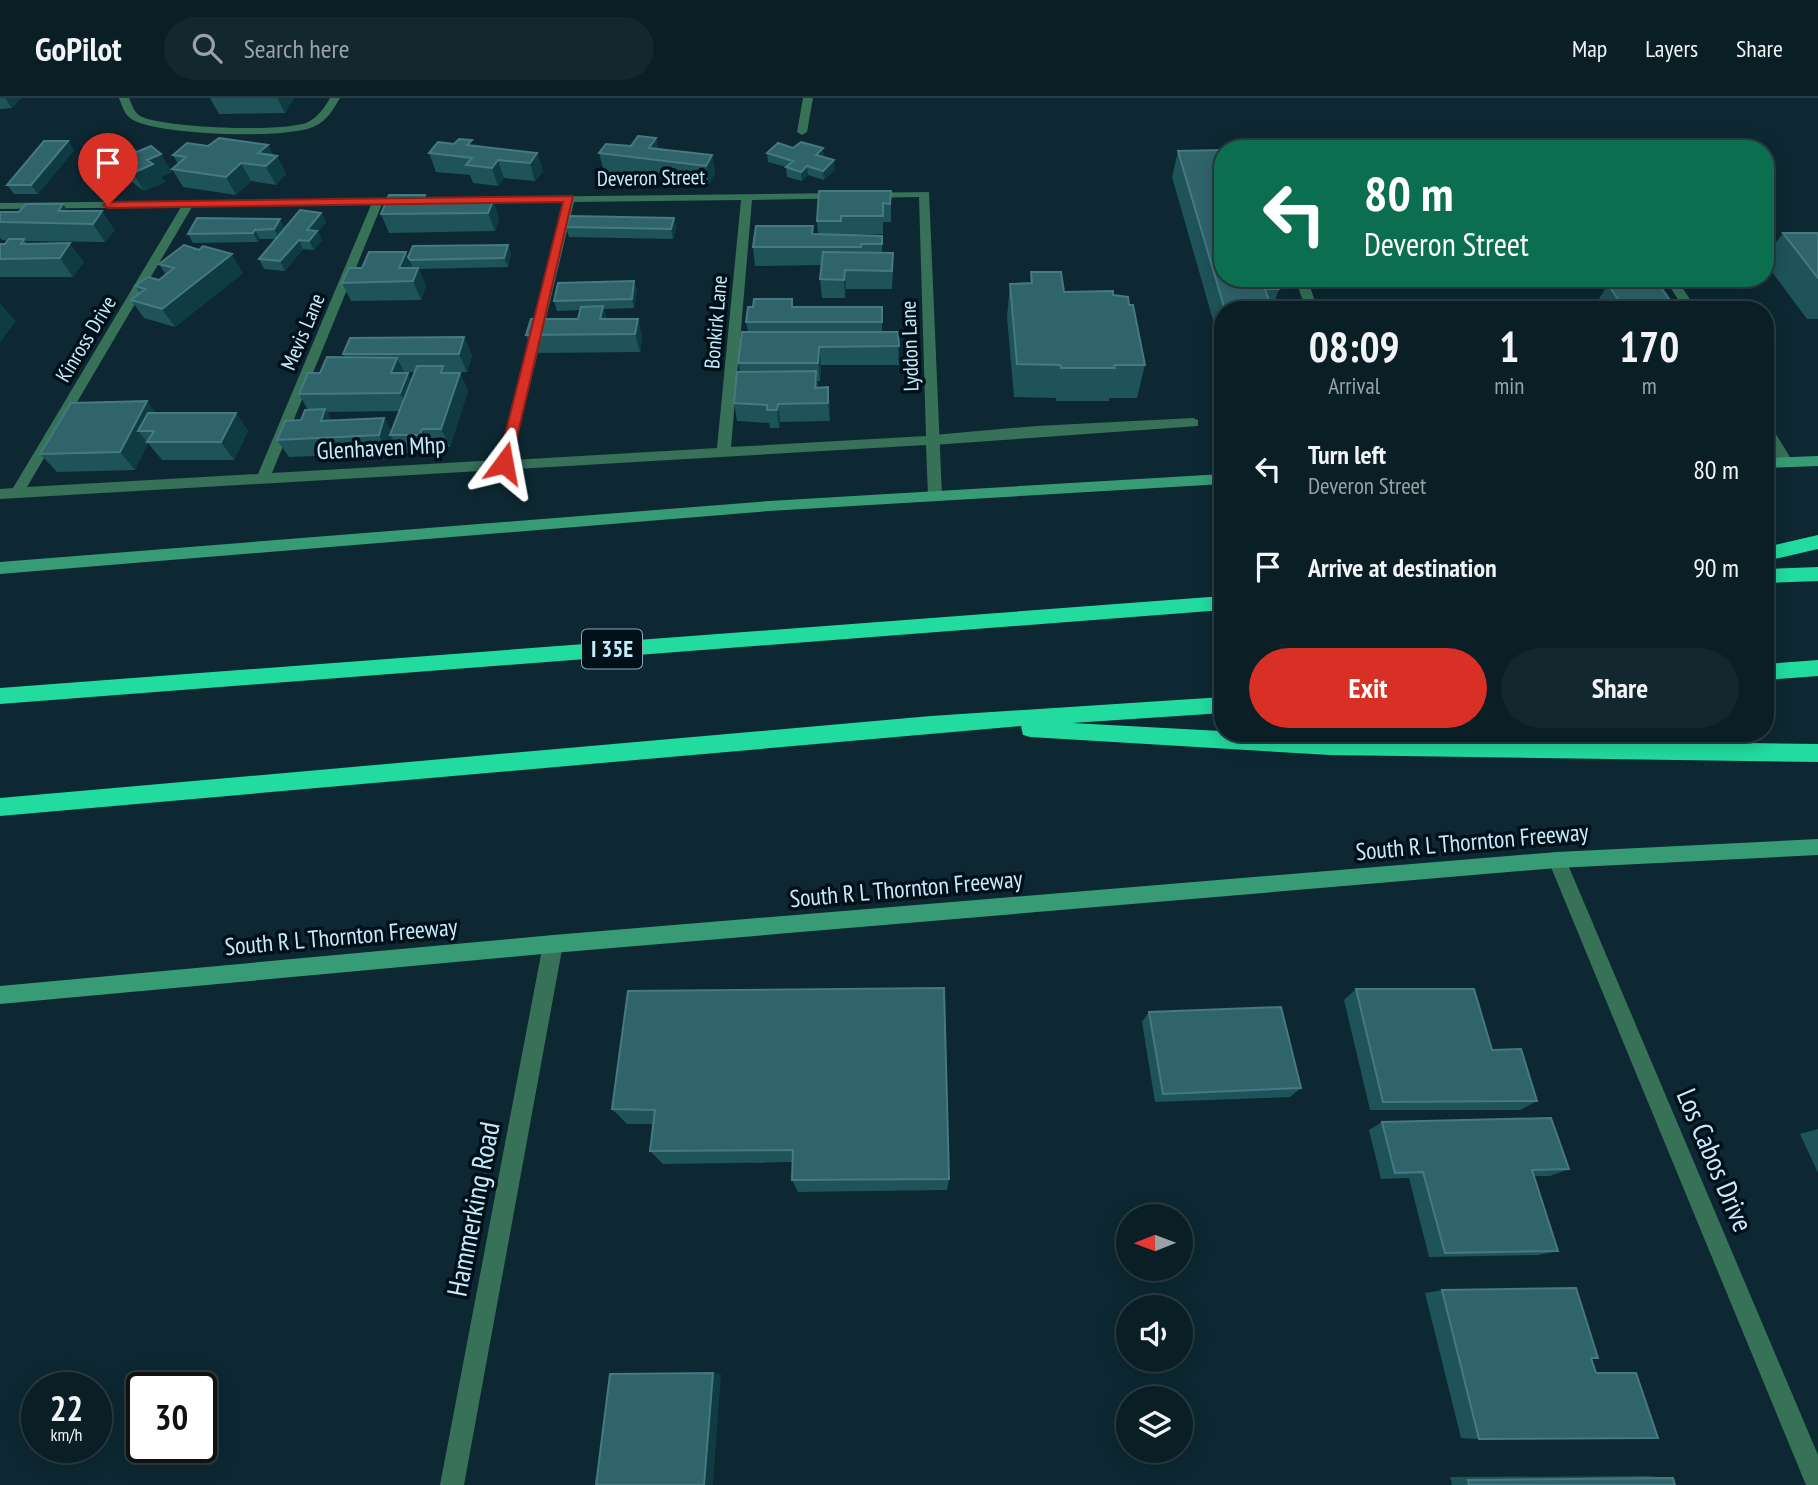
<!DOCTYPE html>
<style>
:root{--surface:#0a1e26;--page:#13272e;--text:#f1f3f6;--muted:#99a2a7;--line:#2a3c43;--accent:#d93025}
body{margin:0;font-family:"PT Sans Narrow",sans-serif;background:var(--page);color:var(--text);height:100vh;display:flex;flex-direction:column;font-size:26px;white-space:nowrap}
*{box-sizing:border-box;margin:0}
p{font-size:23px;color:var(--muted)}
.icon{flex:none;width:38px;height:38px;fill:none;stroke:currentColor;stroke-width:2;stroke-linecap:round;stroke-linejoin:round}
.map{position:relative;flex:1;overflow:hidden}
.details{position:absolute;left:1214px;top:203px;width:560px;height:441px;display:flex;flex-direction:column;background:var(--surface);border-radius:28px;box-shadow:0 4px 18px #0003,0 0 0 2px var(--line)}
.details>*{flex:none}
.banner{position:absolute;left:1214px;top:42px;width:560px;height:147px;border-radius:28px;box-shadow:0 4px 18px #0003,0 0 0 2px var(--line);background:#0b6e4f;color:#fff;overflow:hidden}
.needle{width:46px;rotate:269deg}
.buttons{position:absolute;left:1116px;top:1106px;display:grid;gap:14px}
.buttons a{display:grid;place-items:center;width:77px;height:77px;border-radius:50%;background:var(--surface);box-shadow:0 4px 18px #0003,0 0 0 2px var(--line);font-size:35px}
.speed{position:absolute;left:21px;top:1274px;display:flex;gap:14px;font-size:35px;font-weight:700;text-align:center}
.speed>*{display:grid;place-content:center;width:91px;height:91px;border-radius:50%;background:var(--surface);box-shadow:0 4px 18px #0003,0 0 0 2px var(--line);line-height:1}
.speed small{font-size:18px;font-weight:400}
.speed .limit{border:4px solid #111;border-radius:10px;background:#fff;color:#111}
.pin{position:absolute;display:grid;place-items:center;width:60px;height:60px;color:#fff;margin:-72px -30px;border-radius:50% 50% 50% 0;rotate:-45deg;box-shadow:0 0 7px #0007}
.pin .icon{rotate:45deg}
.me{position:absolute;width:77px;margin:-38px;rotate:13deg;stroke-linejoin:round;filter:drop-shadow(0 0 5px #0008)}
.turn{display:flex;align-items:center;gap:24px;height:147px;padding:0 35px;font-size:32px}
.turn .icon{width:91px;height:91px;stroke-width:2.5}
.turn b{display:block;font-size:49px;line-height:60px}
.eta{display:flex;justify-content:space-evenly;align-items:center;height:119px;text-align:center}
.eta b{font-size:42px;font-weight:800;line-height:49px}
.cta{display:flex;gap:14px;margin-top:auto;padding:14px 35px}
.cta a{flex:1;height:80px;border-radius:42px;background:var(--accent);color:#fff;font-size:28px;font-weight:800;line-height:80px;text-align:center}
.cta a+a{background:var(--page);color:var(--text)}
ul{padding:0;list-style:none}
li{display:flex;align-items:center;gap:21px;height:98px;padding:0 35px}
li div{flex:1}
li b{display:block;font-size:26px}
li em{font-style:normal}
header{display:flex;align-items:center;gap:42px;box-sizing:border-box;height:98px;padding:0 35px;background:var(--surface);border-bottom:2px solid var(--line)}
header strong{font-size:33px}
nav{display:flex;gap:38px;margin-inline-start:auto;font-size:24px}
.search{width:490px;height:63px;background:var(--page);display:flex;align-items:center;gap:18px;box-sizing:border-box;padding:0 24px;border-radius:38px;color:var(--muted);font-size:26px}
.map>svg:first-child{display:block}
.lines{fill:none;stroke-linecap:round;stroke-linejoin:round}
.service{fill:#367158;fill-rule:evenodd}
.minor{fill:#367158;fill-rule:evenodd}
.secondary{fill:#379c75;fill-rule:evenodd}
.motorway{fill:#22dc9f;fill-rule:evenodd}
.wall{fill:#1d5359;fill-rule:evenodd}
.shaded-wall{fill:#0f3b42}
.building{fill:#2f646b;stroke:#467982;stroke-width:2}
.route{fill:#d93025;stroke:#8d1f18;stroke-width:2}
.labels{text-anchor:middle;stroke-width:7;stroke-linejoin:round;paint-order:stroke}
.far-street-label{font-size:21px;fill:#c5ecfc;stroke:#001019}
.shield{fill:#001019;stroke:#8aaab8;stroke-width:2}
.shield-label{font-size:23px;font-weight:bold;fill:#c5ecfc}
.street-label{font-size:24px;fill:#c5ecfc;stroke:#001019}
.near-street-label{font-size:28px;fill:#c5ecfc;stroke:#001019}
</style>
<header>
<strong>GoPilot</strong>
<div class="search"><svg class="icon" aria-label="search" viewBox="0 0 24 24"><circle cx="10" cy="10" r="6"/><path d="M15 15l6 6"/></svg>Search here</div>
<nav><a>Map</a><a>Layers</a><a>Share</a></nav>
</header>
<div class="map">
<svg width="1818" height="1387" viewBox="0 0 1818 1387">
<rect width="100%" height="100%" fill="#0d2832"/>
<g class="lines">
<path class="service" d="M119 0H129C132 7 134 14 140 18 162 30 286 35 308 24 318 19 325 9 330 0H340C334 10 327 23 315 28 289 42 159 37 133 22 125 18 122 8 119 0Z
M803 0H813L807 34 802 37 797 34Z
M1295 180H1307L1318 212H1306Z
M1664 180H1676L1697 212H1685Z
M1193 320 1198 322V328L933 347 926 342 933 337 1036 328Z
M1766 326 1771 328 1793 364 1791 367H1781L1766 342Z"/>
<path class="minor" d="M929 94 942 398 940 402 935 403 928 398 926 347 0 401V391L13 390 181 109 0 111V105ZM919 99 926 338 731 349 752 102ZM741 102 717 350 512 362 574 104ZM563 104 498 362 272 375 382 106ZM371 107 258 376 27 389 192 109Z
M1557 754 1563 756 1566 762 1818 1357V1387H1806L1548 762 1551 756Z
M553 837 560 840 563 846 464 1387H440L543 846 546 840Z"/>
<path class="secondary" d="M1818 358V368L1766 370V360Z
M1223 376V386L769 413 0 476V464L769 403Z
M1818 741V757L1557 770 553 855 0 906V888L553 837 1557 754Z"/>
<path class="motorway" d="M1818 437V451L1766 463V449Z
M1818 469V483L1766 485V471Z
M1223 498V512L0 606V590Z
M1818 562V578L1766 582V566Z
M1223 599V615L1072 625 1330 639 1818 646V664L1330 657 1030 639 1023 637 1021 628 0 718V700L931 618Z"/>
</g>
<path class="wall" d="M0 0H21L12 10 0 11Z
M210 0H294L285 15 219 16Z
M656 40 658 51 712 57 715 75 709 86 604 74 599 55 631 48Z
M68 43 74 52 38 96H14L7 87Z
M91 46 137 54 172 74 161 79 165 84 144 93 132 84 118 90 112 85 100 67 104 65Z
M268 47 273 57 277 58 286 76 276 87 251 83 236 97 183 89 172 71 178 66 173 57 208 48Z
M474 48 537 55 543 73 535 83 504 80 498 88 473 85 470 77 436 74 429 55Z
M1223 52V180L1279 191 1272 212H1223V257L1172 79 1178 53Z
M767 55 824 59 835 71 824 82 808 77 802 83 787 79 786 69 768 64Z
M891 93V124H883V136L843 137 882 138V155L893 173 892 191H846L845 200H822L820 181 822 167 755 168 753 149 813 137H818L817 123Z
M493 103 499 121 495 133 389 135 381 116 428 104Z
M68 113 115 132 105 144 25 143 28 146 84 164 73 179H0V146H5L8 143 2 142 0 140V114Z
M321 115 326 124 318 134 322 142 314 152 303 151 285 173 264 171 259 161 276 141H260L258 144 193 145 188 136 285 130Z
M674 120 676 129 673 141 569 139 566 129Z
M1783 135H1818V221H1807L1766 166V158Z
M508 147 511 156 508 169 419 171 426 188 421 202 351 203 342 185 362 170 406 154 408 159Z
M159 166 243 175 175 229 144 220 131 202 140 195 135 188 159 182 166 177Z
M1031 174 1064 194 1113 197 1145 267 1137 300H1109V303H1056V300L1014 299 1007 219 1010 186 1030 185Z
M1608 186 1677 212H1601L1597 204Z
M637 192 634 210 604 211 606 221H638L642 239 640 254 533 255 526 237 578 221 580 212 557 213 554 203Z
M793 209H882V234H898L899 267H821L820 283H817L818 289H828L830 323 780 324 779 330H770L769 325 737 323 734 305 740 274 738 265 748 234 746 224Z
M464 239 472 258 467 274H446V275H460L468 293 450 349H431L429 355H400L393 341 389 355 289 359 277 342 301 322 308 312 299 296 320 275 345 259 343 256ZM404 274H414L411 282 405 275ZM400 313 392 334 384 320 331 322 327 314Z
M157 315H236L248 333 234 362H162L148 345 135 372 57 374 40 356Z
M1356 891 1492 952 1537 1003 1520 1012H1370L1344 902Z
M628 893 949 1081 947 1092 798 1094 792 1082 793 1064 663 1066 650 1053 653 1026H627L612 1011Z
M1149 914 1301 990 1290 999 1155 1004 1142 924Z
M1382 1024 1569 1071 1550 1078H1534L1558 1153 1538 1157 1429 1159 1409 1080 1381 1081 1369 1032Z
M1818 1031V1075L1800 1036Z
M1442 1192 1591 1260 1596 1275 1479 1341 1461 1340 1425 1195Z
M1648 1378 1673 1380 1675 1387H1452L1450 1379Z"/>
<path class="shaded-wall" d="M5 0H21L12 10Z
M277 0H294L285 15Z
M656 40 659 59 649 50Z
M68 43 74 52 38 96 31 87Z
M268 47 275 60 277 58 286 76 276 87 258 55Z
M823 50 824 59 816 57Z
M537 55 543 73 535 83 530 65Z
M161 56 172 74 161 79 165 84 144 93 133 75 147 62Z
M712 57 715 75 709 86 706 68Z
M498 62 504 80 498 88 492 70Z
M834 62 835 71 824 82 823 73Z
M241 65 251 83 236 97 226 79Z
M121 66 132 84 118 90 106 72Z
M807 68 808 77 802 83 801 74Z
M493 103 499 121 495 133 488 115Z
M63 106 76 124 58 113Z
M102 113 115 132 105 144 93 126Z
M321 115 326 124 318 134 322 142 314 152 309 143 307 132Z
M674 120 676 129 673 141 671 131Z
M280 121 285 130 279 141 274 131Z
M255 132 260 141 258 144 253 135Z
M299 142 303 151 285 173 280 163Z
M70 145 84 164 73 179 60 160Z
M508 147 511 156 508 169 504 160Z
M406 154 414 172 399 170Z
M232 156 243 175 175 229 162 211Z
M418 170 426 188 421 202 413 183Z
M845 172 846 191 845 200 844 182Z
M634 183 637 192 634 210 632 201Z
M0 205 16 223 0 245Z
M603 208 608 227 600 221Z
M638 221 642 239 640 254 635 236Z
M464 239 472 258 467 274 459 256Z
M819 249 821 267 820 283 818 265Z
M397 260 406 278 391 275Z
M408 275 416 293 409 313 400 295Z
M460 275 468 293 450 349 441 331Z
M828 289 830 307V323L828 305Z
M147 303 161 321 138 333 148 345 135 372 120 354Z
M778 306 780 324 779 330 777 312Z
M325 311 335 329 321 323Z
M236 315 248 333 234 362 221 344Z
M384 320 394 337H390L393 341 389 355 379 337Z
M422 331 431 349 429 355 420 337Z
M713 1275 721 1276 713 1387H704Z"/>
<path class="building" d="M114 37 137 54 151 48 161 56 147 62 153 66 133 75 121 66 106 72 100 67 112 62 91 46Z
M638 38 656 40 649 50 712 57 706 68 599 55 606 46 631 48Z
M219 40 268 47 258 55 277 58 266 68 241 65 226 79 172 71 186 59 173 57 187 45 208 48Z
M459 41 472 42 467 47 537 55 530 65 498 62 492 70 466 67 472 60 429 55 438 44 454 46Z
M44 43H68L31 87H7Z
M801 44 823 50 816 57 834 62 823 73 807 68 801 74 786 69 793 63 767 55 778 45 793 50Z
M1223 52V63H1220L1223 72V180H1275L1279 191H1265L1272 212H1225L1178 53Z
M819 93H891L890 106 883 105V118H841V123H817Z
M389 97H425L422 104 493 103 488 115 381 116Z
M26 106H63L58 113H102L93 126 0 124V114H19Z
M300 112 321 115 307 132 317 133 309 143 299 142 280 163 259 161Z
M570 118 674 120 671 131 566 129Z
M197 120 280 121 274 131 255 132 253 135 188 136Z
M756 128H813L812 136 882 138V146H861V149H753Z
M1783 135H1818V180Z
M9 141H24L21 146 70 145 60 160 0 161V146H5Z
M184 147 199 152 203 148 232 156 162 211 131 202 145 191 135 188 148 179 159 182 174 170 159 166Z
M508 147 504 160 410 162 408 159 413 148Z
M369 154H406L399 170H418L413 183 342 185 349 170H362Z
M823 154 893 155 892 173 845 172 844 182 820 181Z
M1031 174H1061L1064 194 1113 193V197L1128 199 1129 207H1133L1145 267H1114L1115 270H1061L1060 267 1017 266 1010 186 1032 185Z
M634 183 632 201 554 203 558 185Z
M1658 185 1677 212H1625L1608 186Z
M754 201H792V209H882V224H746L748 209H753Z
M603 208 600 221H638L635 236 526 237 531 221H578L581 209Z
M742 234H898L899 248 819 249 818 265H738Z
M464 239 459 256H343L350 240Z
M327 259 397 260 391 275H408L400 295 299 296 308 275H320Z
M417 268H443L441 275H460L441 331H422L420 337H390Z
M816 273 815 290 828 289V305L778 306 777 312H767V307L734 305 737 274Z
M147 303 120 354 40 356 71 305Z
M325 311 321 323 384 320 379 337 277 342 285 323 301 322 305 312Z
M148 315H236L221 344H147L154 333H138Z
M944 890 949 1081 792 1082 793 1052 650 1053 655 1012 612 1011 628 893Z
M1356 891H1474L1492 952 1521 951 1537 1003 1383 1004Z
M1281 909 1301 990 1163 996 1149 914Z
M1551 1020 1569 1071 1532 1072 1558 1153 1445 1155 1423 1074 1395 1075 1382 1024Z
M1576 1190 1598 1260H1591L1596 1275H1636L1658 1340 1479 1341 1442 1192Z
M713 1275 704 1387H596L610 1276Z
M1673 1380 1675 1387H1469L1468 1382Z"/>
<path class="route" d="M573 98 511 365 504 370 498 365 563 104 108 110 103 107 108 104Z"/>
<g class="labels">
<g class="far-street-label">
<text transform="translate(651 80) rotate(-1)" y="7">Deveron Street</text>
<text transform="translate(716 224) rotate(-85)" y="7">Bonkirk Lane</text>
<text transform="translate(303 234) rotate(-67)" y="7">Mevis Lane</text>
<text transform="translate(86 241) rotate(-59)" y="7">Kinross Drive</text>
<text transform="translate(910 248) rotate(-92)" y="7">Lyddon Lane</text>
</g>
<rect class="shield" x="582" y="531.5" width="60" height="39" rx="5"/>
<g class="shield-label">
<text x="612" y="559">I 35E</text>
</g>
<g class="street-label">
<text transform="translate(381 350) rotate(-3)" y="8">Glenhaven Mhp</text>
<text transform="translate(1472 744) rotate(-5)" y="8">South R L Thornton Freeway</text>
<text transform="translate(906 791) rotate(-5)" y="8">South R L Thornton Freeway</text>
<text transform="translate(341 839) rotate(-5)" y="8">South R L Thornton Freeway</text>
</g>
<g class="near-street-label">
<text transform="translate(1715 1062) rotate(67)" y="10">Los Cabos Drive</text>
<text transform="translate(473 1111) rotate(-79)" y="10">Hammerking Road</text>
</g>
</g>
</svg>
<div class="buttons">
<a><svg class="needle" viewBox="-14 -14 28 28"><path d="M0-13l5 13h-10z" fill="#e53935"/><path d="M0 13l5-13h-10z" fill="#99a2a7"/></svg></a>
<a><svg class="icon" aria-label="sound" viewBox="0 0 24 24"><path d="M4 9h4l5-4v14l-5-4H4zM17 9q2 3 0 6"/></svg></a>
<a><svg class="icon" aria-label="layers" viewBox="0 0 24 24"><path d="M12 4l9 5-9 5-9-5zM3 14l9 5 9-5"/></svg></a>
</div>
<div class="speed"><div>22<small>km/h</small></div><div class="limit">30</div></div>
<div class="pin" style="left:108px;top:107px;background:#d93025"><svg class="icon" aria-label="arrive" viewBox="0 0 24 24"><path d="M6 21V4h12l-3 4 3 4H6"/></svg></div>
<svg class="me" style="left:504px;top:365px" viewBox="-20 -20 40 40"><path d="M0-17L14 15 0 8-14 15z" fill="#d93025" stroke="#fff" stroke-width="4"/></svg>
<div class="banner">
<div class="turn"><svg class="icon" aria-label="left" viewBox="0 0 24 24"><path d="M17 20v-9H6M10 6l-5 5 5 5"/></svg><div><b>80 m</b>Deveron Street</div></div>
</div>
<section class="details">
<div class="eta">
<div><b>08:09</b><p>Arrival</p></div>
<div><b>1</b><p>min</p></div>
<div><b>170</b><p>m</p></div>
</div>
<ul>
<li><svg class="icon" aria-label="left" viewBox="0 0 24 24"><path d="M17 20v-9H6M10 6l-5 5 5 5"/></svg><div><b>Turn left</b><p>Deveron Street</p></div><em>80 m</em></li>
<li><svg class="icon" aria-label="arrive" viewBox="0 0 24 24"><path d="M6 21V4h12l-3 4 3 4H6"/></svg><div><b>Arrive at destination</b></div><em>90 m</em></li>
</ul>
<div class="cta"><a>Exit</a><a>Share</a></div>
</section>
</div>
